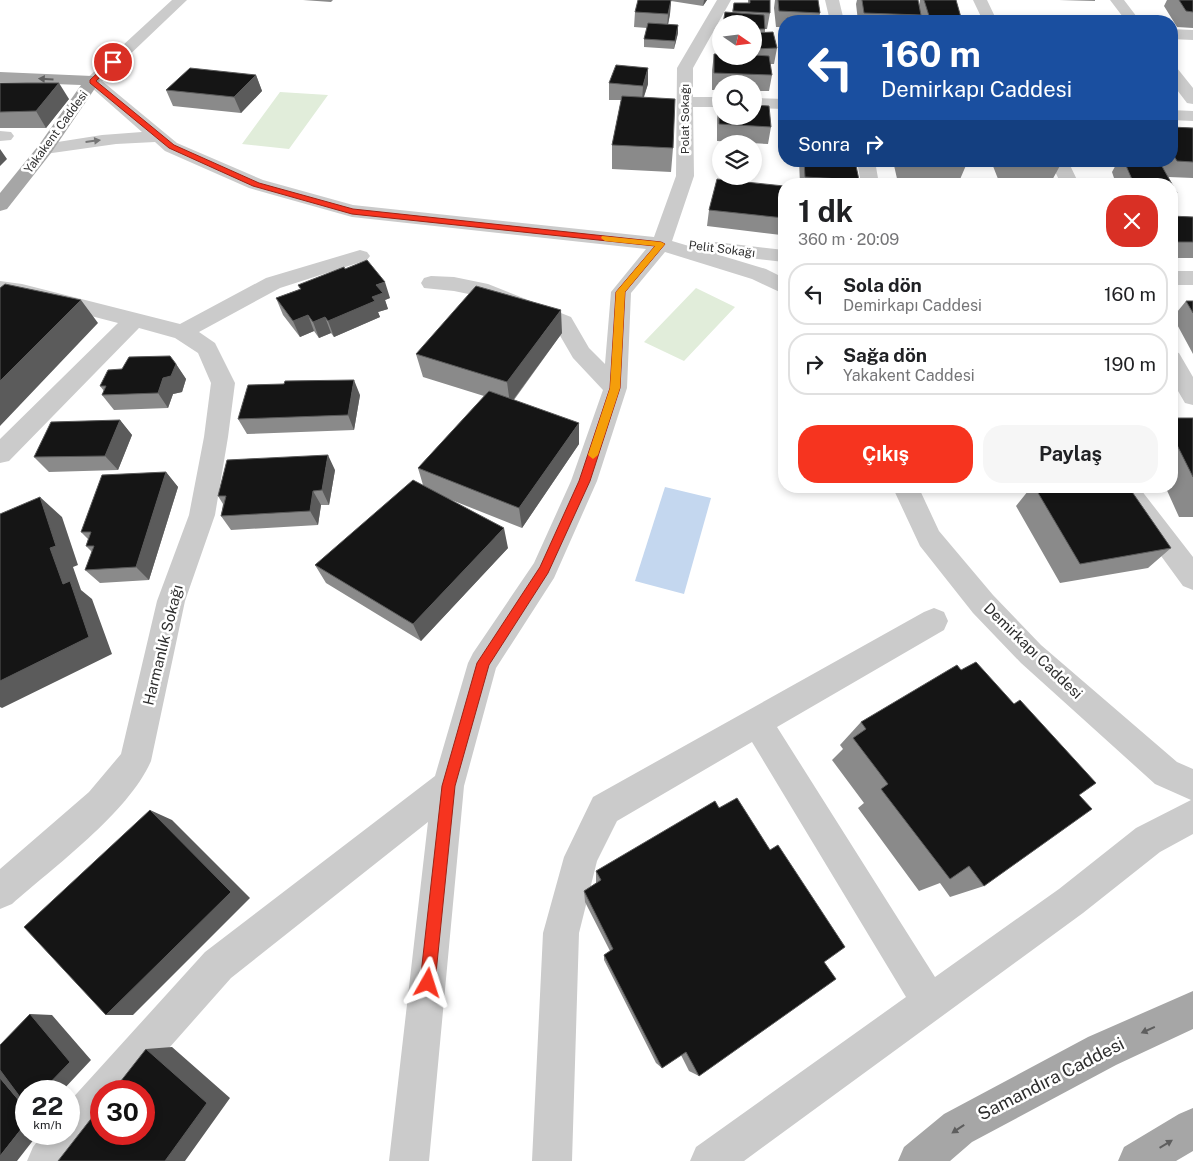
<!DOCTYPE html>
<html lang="tr">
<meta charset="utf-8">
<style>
:root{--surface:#fff;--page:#f6f6f6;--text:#202124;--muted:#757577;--line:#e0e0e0;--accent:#f6341f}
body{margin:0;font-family:"Public Sans",sans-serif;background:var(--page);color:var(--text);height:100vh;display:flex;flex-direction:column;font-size:19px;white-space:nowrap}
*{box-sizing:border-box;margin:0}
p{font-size:16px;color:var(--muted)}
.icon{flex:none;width:28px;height:28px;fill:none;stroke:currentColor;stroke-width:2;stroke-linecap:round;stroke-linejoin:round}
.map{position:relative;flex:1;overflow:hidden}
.details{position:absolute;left:778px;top:178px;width:400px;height:315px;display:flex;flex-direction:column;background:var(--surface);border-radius:20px;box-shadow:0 2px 8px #0003}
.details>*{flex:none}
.hud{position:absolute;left:778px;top:15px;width:400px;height:152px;border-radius:20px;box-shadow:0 2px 8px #0003;background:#1a4fa0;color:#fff;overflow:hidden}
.needle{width:32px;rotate:104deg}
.controls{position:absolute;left:712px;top:15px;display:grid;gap:10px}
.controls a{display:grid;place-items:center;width:50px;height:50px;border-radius:50%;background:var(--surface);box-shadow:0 2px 8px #0003;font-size:25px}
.speed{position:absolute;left:15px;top:1080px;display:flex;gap:10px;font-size:25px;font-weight:700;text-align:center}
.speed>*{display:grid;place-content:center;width:65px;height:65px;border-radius:50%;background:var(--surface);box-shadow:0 2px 8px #0003;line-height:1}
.speed small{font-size:12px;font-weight:400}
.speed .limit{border:8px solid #d22;background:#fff;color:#111}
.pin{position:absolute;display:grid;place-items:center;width:42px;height:42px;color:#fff;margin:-21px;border:2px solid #fff;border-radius:50%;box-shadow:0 1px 5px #0007}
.me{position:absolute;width:55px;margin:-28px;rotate:6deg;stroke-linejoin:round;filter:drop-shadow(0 0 4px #0008)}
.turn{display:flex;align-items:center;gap:18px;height:105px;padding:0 20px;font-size:22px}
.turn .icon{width:65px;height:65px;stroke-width:2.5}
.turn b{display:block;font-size:35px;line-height:42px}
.then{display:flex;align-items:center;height:48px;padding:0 20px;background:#0003;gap:10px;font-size:19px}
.round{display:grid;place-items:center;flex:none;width:52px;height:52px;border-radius:20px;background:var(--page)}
.headline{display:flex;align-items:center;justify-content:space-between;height:85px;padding:0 20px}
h1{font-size:30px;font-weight:700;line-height:38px}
.primary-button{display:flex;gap:10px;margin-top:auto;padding:10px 20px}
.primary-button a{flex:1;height:58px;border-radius:20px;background:var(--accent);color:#fff;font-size:20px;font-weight:700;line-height:58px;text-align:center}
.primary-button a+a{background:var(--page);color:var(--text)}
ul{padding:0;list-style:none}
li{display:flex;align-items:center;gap:15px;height:62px;margin:0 10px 8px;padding:0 10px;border:2px solid var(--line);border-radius:20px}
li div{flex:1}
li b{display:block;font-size:19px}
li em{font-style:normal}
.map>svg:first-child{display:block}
.green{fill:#e1edda}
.water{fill:#c4d7ef}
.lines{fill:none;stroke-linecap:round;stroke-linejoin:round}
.minor{fill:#cbcbcb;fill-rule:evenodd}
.major{fill:#a6a6a6;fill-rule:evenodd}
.wall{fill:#8a8a8a}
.shaded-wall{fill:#5b5b5b}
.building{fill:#151515;stroke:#5b5b5b}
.oneway{fill:#5e5e5e}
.oneway2{fill:#757575}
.route{fill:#f6341f;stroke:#a02214}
.slow{fill:#f59e0b}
.labels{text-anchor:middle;stroke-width:5;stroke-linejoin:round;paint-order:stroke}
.far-street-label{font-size:12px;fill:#2e2e2e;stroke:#fff}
.street-label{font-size:15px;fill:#2e2e2e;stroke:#fff}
.near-street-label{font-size:18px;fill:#2e2e2e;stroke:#fff}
</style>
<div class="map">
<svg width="1193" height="1161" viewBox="0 0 1193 1161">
<rect width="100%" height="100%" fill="#fff"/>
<path class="green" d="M280 92 328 95 289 149 242 144Z
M696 288 735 307 684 361 644 342Z"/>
<path class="water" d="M665 487 711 498 684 594 635 581Z"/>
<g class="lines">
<path class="minor" d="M172 0H187L102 81 177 143 263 180 353 205 654 237 676 176 677 68 717 0H731L693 68V97H721V107H693L694 176 672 241 709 252 706 248 709 244 716 242 784 250V262L716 254 766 269 784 278V294L752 279 665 252 631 293 627 388 597 481 554 578 496 668 464 786 429 1161H389L428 822 231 978 131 1091H101V1125L72 1161H27L33 1147 43 1134H69V1102L205 952 435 776 468 663 473 653 534 563 571 481 603 390 573 358 555 327 483 297 454 291 424 288 421 283 424 278 431 276 454 277 488 284 571 317 589 348 605 364 611 292 646 249 352 217 249 188 165 151 155 142 116 144 45 154 39 153 36 149 39 145 45 144 102 135 142 132 84 81Z
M825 0H839L844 21H830Z
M973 0H987L997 21H983Z
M1110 0H1124L1140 21H1126Z
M1171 29 1193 30V40L1171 39Z
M1171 66 1177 68 1193 88V104L1187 103 1171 82Z
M754 98 784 99V109L754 108Z
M1171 110 1193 111V121L1171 120Z
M0 131 11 132 14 136 11 140 0 141Z
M857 161H875L879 184H861Z
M1050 161H1068L1079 184H1061Z
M360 250 367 252 370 256 367 260 280 288 199 332 215 343 235 383 228 437 215 515 185 601 151 761C129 812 54 867 12 904L0 909V869L89 792 121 754 157 601 189 515 204 437 211 383 198 353 175 338 139 328 9 461 0 463V439L118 323 22 298 0 295V281L22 284 180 324 266 278Z
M1171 271H1193V285H1171Z
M1171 351 1179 353 1193 377V405L1185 403 1171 379Z
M892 486H918L939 531 993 595 1041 645 1177 762 1193 769V834L1160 852 1083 913 744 1161H690L696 1147 906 997 752 742 617 821 597 861 579 933 572 1161H532L543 933 564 857 593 797 924 612 934 608 944 612 948 621 944 630 777 727 935 977 1059 889 1136 828 1191 800 1155 784 1021 663 973 613 920 546Z
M1110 486H1138L1193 557V590L1183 586Z"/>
<path class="major" d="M0 72 92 76 98 78 100 81 51 153 7 209 0 211V193L39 145 81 85 0 82Z
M1193 991V1029L1116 1065 972 1142 950 1161H898L904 1147 944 1114 1088 1037Z
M1193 1108V1151L1176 1161H1118L1124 1147 1179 1114Z"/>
</g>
<path class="wall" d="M303 0H333L331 2Z
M638 0H707L703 6 671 1 670 14 668 25H678V33L674 49 644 47V39L647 28 634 27 635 12Z
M748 0H770V13L767 29H765V32L777 48 774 64H770L772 75 769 91H754V84H721V90H712V70L714 54H717L716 50 718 34H721V56H754V24L732 13 734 3H748Z
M775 0H818L820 13 819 19 838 21H784V27H776L774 8Z
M854 0H918L919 5 920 0H956L962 21H921L920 18 919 21H858L856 4 857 0Z
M1059 0H1095V1Z
M1167 0H1193V28L1177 27 1164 6Z
M1025 17 1066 21H1023Z
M256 75 262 91 241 113 173 106 166 90Z
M0 83 69 99 46 128H0Z
M609 83 648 84 644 97 673 148 671 172 612 169V145L621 100H609Z
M719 102 771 127 768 144 717 141V119Z
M1171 127 1193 128V178L1168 177 1177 193 1171 202V184H1116L1112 172 1118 161H1171Z
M799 161H855L859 180 858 184H800Z
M893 161H967V163L958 184H913L898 183Z
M991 161H1061L1062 162 1050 184H1000Z
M784 186V221L781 235 707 226 709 210Z
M1171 216 1193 217V258H1171Z
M345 269 390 298 385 300 388 309 378 312 380 317 334 337 331 333 319 338 314 331 300 337 283 315 276 298 300 289 298 285Z
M1186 301H1193V354L1173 317Z
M562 333 514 400 579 444 522 528 449 499 508 548 421 641 326 583 315 565 423 485 418 468 484 396 423 377 416 354Z
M176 364 186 379 182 392 173 394 168 408 114 410 102 395 104 391 100 386Z
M360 395 354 430 247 434 238 419Z
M1171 418H1193V517H1179L1165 486H1171Z
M120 420 132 435 118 470 49 472 34 457Z
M335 470 329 505H321L318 525 231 530 221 516 223 504 218 496Z
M166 472 178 487 149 580 100 583 85 570 92 552 86 546 88 539 81 532Z
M1032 486H1128L1171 548 1148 568 1060 583 1016 506Z
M961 670 1079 795 984 886 950 897 940 883 919 891 858 808 864 803 832 760 843 749 840 745 861 722Z
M719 808 824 962 699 1076 689 1071 681 1055 662 1068 656 1063 604 960V955L610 951 585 902 584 891 596 883V871Z"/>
<path class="shaded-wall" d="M671 0 670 14 667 29 668 14Z
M704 0H707L703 6Z
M678 25V33L674 49 675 41Z
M648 68V84L642 102 643 86Z
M256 75 262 91 241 113 234 97Z
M59 83 69 99 46 128 36 111Z
M0 149 7 159 0 166Z
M385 282 390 298 385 300 388 309 378 312 380 317 334 337 328 321 372 297 376 285Z
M81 300 98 323 0 426V381Z
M561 310 562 333 510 404 507 382Z
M308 315 314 331 300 337 293 321Z
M325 317 331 333 319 338 313 322Z
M176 364 186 379 182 392 173 394 168 408 158 393 163 378Z
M354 380 360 395 354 430 348 415Z
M120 420 132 435 118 470 105 456Z
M579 423V444L522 528 519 508Z
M328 455 335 470 329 505 322 490Z
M166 472 178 487 149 580 136 567Z
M313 491 321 505 318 525 310 511Z
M40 497 62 517 78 565 73 567 81 590 92 599 112 654 2 708 0 707V681L50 548Z
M504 528 508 548 421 641 413 624Z
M150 810 172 820 250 898 133 1015H106Z
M30 1014 52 1015 91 1060 62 1091H42Z
M172 1047 230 1098 185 1161H165L146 1049Z
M0 1062 26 1091V1109L0 1078Z
M26 1123V1134H38L17 1161H0V1156Z"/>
<path class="building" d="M638 0H671L668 14 635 12Z
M750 0H770V13L733 11 734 3H750Z
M778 0H818L820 13 779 11Z
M862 0H918L921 15 864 13Z
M924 0H956L962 21 930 19Z
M1179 0H1193V12L1186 11Z
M725 12 764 15 765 29H754V24H723Z
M1025 17 1064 18 1066 21H1028Z
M787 18 838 20V21H788Z
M648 23 678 25 675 41 644 39Z
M773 32 777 48 754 49V33Z
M718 34H721V49Z
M714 54H721V56H754V55L769 56 772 75 714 73Z
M616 65 648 68 643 86 609 83Z
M190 68 256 75 234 97 166 90Z
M0 83H59L36 111 0 112Z
M622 96 675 99 673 148 612 145Z
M719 102 721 103V116H754V105L769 106 771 127 719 124Z
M1171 127 1193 128V162L1177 161 1171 151Z
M804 161H855L859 180 805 177Z
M942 161H967V163Z
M1019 161H1061L1062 162Z
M1124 161H1159L1177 193H1171V184H1134Z
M717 179 784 186V218L709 210Z
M1171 216 1193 217V242H1171Z
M367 260 385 282 376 285 383 293 372 297 375 301 328 321 325 317 313 322 308 315 293 321 276 298 301 289 298 285 344 267 345 269Z
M5 284 81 300 0 381V288Z
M476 286 561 310 507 382 416 354Z
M1186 301H1193V313Z
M170 356 176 364 171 376 163 378 158 393 102 395 106 386H100L108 370 122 369 129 357Z
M354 380 348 415 238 419 248 385 284 384 285 381Z
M489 391 579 423 519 508 418 468Z
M1171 418H1193V477L1171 433Z
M120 420 105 456 34 457 51 422Z
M328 455 322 490 313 491 310 511 221 516 226 496H218L227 460Z
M166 472 136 567 85 570 94 546H86L91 532H81L102 475Z
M413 480 504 528 413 624 315 565Z
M1034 486H1128L1171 548 1080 564Z
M40 497 56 546 50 548 63 584 70 581 89 637 0 681V514Z
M976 662 1014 704 1020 700 1096 783 1079 795 1092 809 984 886 969 866 950 879 881 789 888 784 853 738 866 729 861 722 957 665 961 670Z
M737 798 770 850 778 845 845 947 824 962 836 979 699 1076 686 1052 662 1068 604 955 613 949 584 891 601 880 596 871 715 801 719 808Z
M150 810 231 892 106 1015 24 927Z
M30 1014 70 1062 42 1091H26V1105L0 1070V1045Z
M146 1049 207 1103 165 1161H58L101 1106V1134H144V1091H113Z
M0 1078 26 1109V1123L0 1156Z"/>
<defs><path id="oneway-solid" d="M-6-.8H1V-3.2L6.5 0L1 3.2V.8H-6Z" transform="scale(1.25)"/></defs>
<g class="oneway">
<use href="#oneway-solid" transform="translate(46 79) rotate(-177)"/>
<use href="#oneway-solid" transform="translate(1148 1030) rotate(156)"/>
<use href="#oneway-solid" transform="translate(958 1129) rotate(146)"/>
<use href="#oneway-solid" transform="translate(1166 1144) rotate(-31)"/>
</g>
<use class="oneway2" href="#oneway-solid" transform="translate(93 141) rotate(-7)"/>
<path class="route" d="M111 60 116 62 96 81 174 145 259 183 353 209 661 242 665 244 625 292 620 388 590 481 548 573 489 665 455 786 435 983 433 989 428 991 422 989 420 983 442 786 477 663 540 567 579 481 610 388 616 292 655 246 352 214 253 186 169 148 90 83V80Z"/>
<path class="slow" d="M602 236 661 242 665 244 625 292 620 388 598 455 593 459 588 455 610 388 616 292 655 246 605 241 601 238Z"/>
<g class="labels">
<g class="far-street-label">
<text transform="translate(685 119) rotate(-90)" y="4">Polat Sokağı</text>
<text transform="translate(56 132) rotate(-54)" y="4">Yakakent Caddesi</text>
<text transform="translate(722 249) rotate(7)" y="4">Pelit Sokağı</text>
</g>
<g class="street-label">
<text transform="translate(163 645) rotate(-76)" y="5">Harmanlık Sokağı</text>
<text transform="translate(1033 651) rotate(44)" y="5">Demirkapı Caddesi</text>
</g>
<g class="near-street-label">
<text transform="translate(1051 1079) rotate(-27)" y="6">Samandıra Caddesi</text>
</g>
</g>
</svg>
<div class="controls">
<a><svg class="needle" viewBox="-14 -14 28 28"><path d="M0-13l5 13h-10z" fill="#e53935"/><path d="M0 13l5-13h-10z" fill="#757577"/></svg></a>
<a><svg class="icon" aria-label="search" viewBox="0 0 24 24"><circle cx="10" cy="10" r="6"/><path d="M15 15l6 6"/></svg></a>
<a><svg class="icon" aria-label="layers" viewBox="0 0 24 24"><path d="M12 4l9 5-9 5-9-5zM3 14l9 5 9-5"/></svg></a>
</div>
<div class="speed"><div>22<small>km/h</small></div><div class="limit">30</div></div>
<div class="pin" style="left:113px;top:62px;background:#d93025"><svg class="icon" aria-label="arrive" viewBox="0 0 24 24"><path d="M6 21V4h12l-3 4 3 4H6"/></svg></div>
<svg class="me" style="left:428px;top:983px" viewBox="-20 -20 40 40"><path d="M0-17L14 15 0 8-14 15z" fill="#f6341f" stroke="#fff" stroke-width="4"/></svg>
<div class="hud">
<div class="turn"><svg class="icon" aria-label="left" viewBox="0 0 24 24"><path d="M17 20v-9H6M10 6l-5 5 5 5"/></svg><div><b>160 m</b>Demirkapı Caddesi</div></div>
<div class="then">Sonra<svg class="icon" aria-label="right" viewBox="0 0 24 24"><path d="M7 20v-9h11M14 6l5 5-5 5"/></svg></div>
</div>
<section class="details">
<div class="headline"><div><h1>1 dk</h1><p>360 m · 20:09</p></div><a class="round" style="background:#d93025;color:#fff"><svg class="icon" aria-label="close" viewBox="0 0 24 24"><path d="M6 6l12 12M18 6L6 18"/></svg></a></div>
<ul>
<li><svg class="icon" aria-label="left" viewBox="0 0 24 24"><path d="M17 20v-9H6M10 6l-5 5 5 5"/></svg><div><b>Sola dön</b><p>Demirkapı Caddesi</p></div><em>160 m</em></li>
<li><svg class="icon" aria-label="right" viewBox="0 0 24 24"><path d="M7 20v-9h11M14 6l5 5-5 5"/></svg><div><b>Sağa dön</b><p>Yakakent Caddesi</p></div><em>190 m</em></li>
</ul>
<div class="primary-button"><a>Çıkış</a><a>Paylaş</a></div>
</section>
</div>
